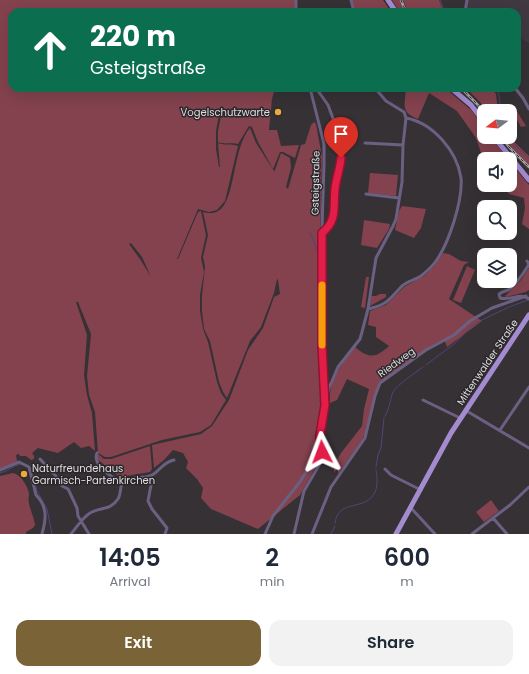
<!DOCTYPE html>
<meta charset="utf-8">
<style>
:root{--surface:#fff;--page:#f2f2f3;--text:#1f2937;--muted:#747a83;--accent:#7a6337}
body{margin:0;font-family:Poppins,sans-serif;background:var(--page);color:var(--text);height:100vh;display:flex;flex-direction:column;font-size:15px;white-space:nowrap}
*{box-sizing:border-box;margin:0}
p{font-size:13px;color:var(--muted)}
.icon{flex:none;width:22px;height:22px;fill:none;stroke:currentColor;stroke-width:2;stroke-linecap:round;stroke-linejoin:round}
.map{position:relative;height:534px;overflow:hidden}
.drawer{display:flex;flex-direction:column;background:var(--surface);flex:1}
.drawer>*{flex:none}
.hud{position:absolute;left:8px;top:8px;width:513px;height:84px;border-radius:12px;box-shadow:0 4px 16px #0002;background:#0b6e4f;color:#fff;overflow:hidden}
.needle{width:26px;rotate:254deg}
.tools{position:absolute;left:477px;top:104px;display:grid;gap:8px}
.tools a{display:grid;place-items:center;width:40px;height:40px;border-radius:8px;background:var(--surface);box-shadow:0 4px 16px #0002;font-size:20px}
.pin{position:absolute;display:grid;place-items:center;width:34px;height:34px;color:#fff;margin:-41px -17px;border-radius:50% 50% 50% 0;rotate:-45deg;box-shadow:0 0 4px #0007}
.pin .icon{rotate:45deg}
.me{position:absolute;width:44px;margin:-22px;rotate:357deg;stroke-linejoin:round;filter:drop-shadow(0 0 3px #0008)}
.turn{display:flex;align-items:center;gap:14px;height:84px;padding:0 16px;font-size:18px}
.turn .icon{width:52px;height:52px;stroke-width:2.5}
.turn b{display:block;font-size:28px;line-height:34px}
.eta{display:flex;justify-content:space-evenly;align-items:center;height:68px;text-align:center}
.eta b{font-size:24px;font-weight:600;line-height:28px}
.action{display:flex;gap:8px;margin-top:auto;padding:8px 16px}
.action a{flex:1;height:46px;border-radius:12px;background:var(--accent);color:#fff;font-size:16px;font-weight:600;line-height:46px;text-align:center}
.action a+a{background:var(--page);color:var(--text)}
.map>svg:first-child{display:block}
.built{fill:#413942}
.green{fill:#83424e;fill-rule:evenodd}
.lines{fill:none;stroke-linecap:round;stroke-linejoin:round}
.stream{stroke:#50457a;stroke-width:1}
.street{stroke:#6c6082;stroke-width:3}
.primary{stroke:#a48bd0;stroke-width:5}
.rail-casing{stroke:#a9a6a9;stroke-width:2.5}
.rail{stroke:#2b272b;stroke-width:1;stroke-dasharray:3;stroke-linecap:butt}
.route-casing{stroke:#92132f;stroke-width:10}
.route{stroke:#e11d48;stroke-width:7}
.slow{stroke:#f59e0b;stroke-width:7}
.poi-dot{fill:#eaaa38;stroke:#2b272b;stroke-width:1.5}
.labels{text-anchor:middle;stroke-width:3;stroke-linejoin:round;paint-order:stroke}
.poi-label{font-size:10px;fill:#dfdde0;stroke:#2b272b;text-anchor:end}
.street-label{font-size:10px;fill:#dfdde0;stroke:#2b272b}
</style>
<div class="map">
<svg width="529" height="534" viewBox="0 0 529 534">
<rect width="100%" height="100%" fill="#353135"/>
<path class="built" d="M467 0H529V43L522 39 517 38V12H467L466 8Z"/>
<path class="green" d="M0 0H295V12H12V88H275L272 99 269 130H277L281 146 299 145 295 158 283 152H280L273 169 258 142 252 127 249 126 238 144C231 142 225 145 218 142V131L222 111 220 109 216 131V149L219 167H220L218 143C225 146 231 143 238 146L225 201 217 210 209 212 198 209 177 259H178L198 212 201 211 206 235 201 258 204 272 200 295V311L203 329 208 342 217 382 221 393 226 400 211 425 200 432 162 440 111 457H105L98 453 95 412 89 395 87 376 91 334 78 302H76L87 335 84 375 87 395 92 413 95 451 89 446 81 448 74 442 58 453 38 448 32 453 34 456V459L31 460 26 456H20L19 454 16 455 17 461 0 470ZM131 243 142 257 151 277 140 259 129 244Z
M352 0H383L391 12H355Z
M392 0H400L405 12H400Z
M403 0H439L444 12H408Z
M406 88H445L471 110 484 127V137H491L508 159H484V162L476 138 457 111 429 93 418 119C400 112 405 105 406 88Z
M466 88H491L496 94 498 111H487L480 102Z
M513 105 526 126 521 127 511 108 504 110Z
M314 122 316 124 322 157 320 238 322 385 318 443 319 461 300 495 258 529 211 509 201 498 203 488 197 479 186 468 188 462 183 453 173 450 164 460 154 468 152 445 201 434 212 426 229 400 248 350 263 328 274 297 280 294 278 280 277 279 274 293 261 327 250 341 227 398 223 392 219 382 210 341 204 329 202 311V296L205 266 203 257 208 235 203 212C207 213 214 214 218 211 236 201 232 148 250 128L256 143 274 171 275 170 281 153 290 158 291 168 286 187 288 189 301 145 305 144 311 125Z
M502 137H509L529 156V166Z
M510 162 529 185V229L522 224 525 208 524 198 509 194 503 185H510Z
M370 173 398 175 396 196 368 193Z
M402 206 426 209 421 228 414 238 395 230 399 211Z
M364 220 390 224 389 229 377 248 361 245Z
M443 253 449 254 461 261 469 262 464 265 449 299 482 321 447 347 444 339 429 347 379 382 373 401 368 426 362 441 338 474V467L334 473V467L331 469 341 453 362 426 364 409 369 389 347 379 337 400 330 403C328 381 342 363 355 347 369 359 376 358 389 346L376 337V327L368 325 370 311 386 305 404 287 424 276 434 266Z
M467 266 475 270 461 303 453 300Z
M529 268V290L526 292 506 297 505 296 521 280Z
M366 277H369L365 308 361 307Z
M380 294H386V297L370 306 371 296H376Z
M150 446 152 469 150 472 120 477 97 459 98 454 104 459H111Z
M13 473C21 475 27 485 29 493 29 496 28 499 29 503 30 510 34 517 35 525L33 528 26 532V534H0V476Z
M491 500 499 511 484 522 476 512Z"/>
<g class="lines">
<path class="stream" d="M440 0 445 12
M496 88C500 96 501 102 499 111
M509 137 516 146 529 158
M310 232 320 257
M321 329 322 392
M426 365 455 343 471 327 482 320 509 307 528 300
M385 416C390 408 390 399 393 392 398 384 415 373 423 367
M376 467 378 455 381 448 384 418
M32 471 37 491 47 509 52 534
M0 473C8 472 13 465 21 464
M335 523C338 498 366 512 375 492 378 486 377 477 376 470
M331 534 335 526"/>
<path class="street" d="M351 0 354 12
M296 12V0
M465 12 467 0
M316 88 328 105 334 121 335 129
M375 88 386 101 404 112 406 118
M515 88 523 98 529 109
M365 143 403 145
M366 194 399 198
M322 233C338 220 332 207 335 189 337 179 340 169 341 158
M527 261 529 264C526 270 514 287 508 290 505 291 502 292 499 294L500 298C510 301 521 292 529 299
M368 309C388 305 389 299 402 286 408 281 415 280 421 276 426 272 432 267 436 261 449 243 463 200 461 178 457 151 433 123 406 118
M423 400 460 418
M326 401 329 388 338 367 360 339 362 332 368 309 376 258 393 226 396 219 402 182 403 145 406 118
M465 410 529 448
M500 430 529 387
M40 459 55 475 62 486 68 489 70 493 77 508 78 516 89 534
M385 469 391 475 421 490
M0 470 19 462 29 467 36 495C48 507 46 520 42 534
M151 476 152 480 148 501 152 509 167 528 165 534
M122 483C129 476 141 479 150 476 158 474 162 462 174 460
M411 508 435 534
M493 518 507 534
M71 534C77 527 82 518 90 513 100 507 110 511 118 499 121 494 120 488 122 483 113 478 92 465 97 453
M265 534 273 516 299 483 314 460 322 452
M294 534 304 491 322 460 320 442 325 405 321 261 324 164V144L310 88
M312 534 331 487 365 438 375 396 380 383 426 350 454 335 470 321 492 308 526 296
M472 534 510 505 529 487"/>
<path class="primary" d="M388 0 396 12
M451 88 471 105 484 122
M494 137 529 180
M396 534 451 433 529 315"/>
<defs>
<path id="rail" d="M401 0 406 12
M461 88 477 104 484 113
M501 137 509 147 529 167"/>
</defs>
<use href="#rail" class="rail-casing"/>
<use href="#rail" class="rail"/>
</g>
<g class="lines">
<defs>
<path id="route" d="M322 452 320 442V435L325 405 322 345V233C338 220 333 207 335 189 336 179 340 169 341 158"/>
</defs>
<use href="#route" class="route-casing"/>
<use href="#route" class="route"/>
<path class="slow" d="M322 285V345"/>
</g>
<g class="poi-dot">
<circle cx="278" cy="112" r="4"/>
<circle cx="24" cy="474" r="4"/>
</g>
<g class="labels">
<g class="poi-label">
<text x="270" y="116">Vogelschutzwarte</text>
<text x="32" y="472" text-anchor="start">Naturfreundehaus<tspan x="32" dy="12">Garmisch-Partenkirchen</tspan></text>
</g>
<g class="street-label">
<text transform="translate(315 183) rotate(-89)" y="4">Gsteigstraße</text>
<text transform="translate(396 362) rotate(-36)" y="4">Riedweg</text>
<text transform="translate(487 362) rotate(-56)" y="4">Mittenwalder Straße</text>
</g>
</g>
</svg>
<div class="tools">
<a><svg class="needle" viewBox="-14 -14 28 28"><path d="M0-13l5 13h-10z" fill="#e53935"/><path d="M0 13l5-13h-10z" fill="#747a83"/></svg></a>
<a><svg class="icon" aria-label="sound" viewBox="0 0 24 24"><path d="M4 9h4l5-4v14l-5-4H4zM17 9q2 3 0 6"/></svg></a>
<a><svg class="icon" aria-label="search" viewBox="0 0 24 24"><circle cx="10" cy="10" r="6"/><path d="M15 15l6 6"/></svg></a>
<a><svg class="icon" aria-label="layers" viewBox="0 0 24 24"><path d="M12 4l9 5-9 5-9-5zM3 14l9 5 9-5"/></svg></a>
</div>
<div class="pin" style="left:341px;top:158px;background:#d93025"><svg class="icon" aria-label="arrive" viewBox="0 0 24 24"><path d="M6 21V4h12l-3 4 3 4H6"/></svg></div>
<svg class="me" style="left:322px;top:452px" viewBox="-20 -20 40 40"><path d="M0-17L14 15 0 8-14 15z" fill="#e11d48" stroke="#fff" stroke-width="4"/></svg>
<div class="hud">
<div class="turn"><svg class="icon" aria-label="ahead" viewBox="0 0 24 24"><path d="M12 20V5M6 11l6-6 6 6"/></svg><div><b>220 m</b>Gsteigstraße</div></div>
</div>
</div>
<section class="drawer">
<div class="eta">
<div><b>14:05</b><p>Arrival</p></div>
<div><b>2</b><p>min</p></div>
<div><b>600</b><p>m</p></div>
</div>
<div class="action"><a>Exit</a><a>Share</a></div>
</section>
